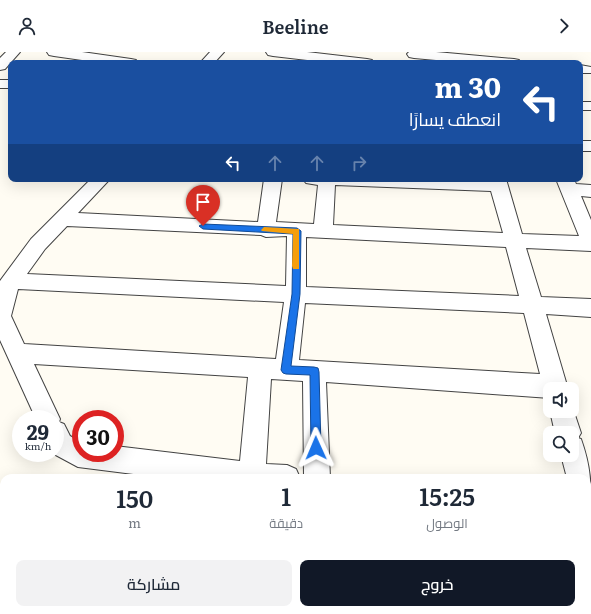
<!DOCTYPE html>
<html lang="ar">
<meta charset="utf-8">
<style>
:root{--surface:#fff;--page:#f2f2f3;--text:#1f2937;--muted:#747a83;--accent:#111827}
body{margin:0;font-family:Literata,Cairo,serif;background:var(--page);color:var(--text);direction:rtl;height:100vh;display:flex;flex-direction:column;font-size:15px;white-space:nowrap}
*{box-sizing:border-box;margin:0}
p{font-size:13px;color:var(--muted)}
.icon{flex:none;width:22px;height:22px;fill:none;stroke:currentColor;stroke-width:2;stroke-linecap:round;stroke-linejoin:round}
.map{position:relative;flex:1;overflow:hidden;direction:ltr}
.drawer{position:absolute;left:0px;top:422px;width:591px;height:140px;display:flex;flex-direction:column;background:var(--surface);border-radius:12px 12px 0 0;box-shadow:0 4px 16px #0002;direction:rtl}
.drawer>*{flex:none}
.hud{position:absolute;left:8px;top:8px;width:575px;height:122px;border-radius:8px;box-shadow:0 4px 16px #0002;direction:rtl;background:#1a4fa0;color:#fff;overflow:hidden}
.fabs{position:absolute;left:543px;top:330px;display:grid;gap:8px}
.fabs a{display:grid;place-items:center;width:36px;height:36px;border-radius:8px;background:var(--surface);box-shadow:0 4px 16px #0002;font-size:20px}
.speed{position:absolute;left:12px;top:358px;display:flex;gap:8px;font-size:20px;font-weight:700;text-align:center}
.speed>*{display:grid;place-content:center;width:52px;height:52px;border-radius:50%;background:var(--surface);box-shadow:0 4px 16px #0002;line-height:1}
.speed small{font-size:10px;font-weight:400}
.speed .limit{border:6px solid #d22;background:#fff;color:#111}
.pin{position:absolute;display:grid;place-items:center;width:34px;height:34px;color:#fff;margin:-41px -17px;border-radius:50% 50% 50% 0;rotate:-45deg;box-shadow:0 0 4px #0007}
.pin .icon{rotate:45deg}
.me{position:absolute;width:44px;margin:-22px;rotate:359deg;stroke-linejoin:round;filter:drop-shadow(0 0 3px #0008)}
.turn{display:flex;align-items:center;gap:14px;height:84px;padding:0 16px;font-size:18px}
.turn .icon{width:52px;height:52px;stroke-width:2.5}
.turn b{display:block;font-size:28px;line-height:34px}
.lanes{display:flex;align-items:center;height:38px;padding:0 16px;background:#0003;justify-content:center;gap:20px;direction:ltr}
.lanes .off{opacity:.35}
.eta{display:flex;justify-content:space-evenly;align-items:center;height:68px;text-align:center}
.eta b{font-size:24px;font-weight:600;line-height:28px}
.action{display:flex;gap:8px;margin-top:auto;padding:8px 16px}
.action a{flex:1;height:46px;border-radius:8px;background:var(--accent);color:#fff;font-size:16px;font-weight:600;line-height:46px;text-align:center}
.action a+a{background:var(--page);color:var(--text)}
header{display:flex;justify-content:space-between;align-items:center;height:52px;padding:0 16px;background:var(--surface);font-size:18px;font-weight:600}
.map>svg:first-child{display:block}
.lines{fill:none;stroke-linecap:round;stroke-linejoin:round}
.minor-casing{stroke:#434343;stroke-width:2}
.minor{fill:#fff;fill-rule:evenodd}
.route{fill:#1a73e8;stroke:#114b97}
.slow{fill:#f59e0b}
</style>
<header><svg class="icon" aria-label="forward" viewBox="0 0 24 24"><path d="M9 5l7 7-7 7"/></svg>Beeline<svg class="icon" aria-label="person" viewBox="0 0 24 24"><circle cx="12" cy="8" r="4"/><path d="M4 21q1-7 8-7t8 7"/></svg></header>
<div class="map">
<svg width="591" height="562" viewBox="0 0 591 562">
<rect width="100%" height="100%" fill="#fffcf3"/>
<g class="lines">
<defs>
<path id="minor" d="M6 0H20L5 17 0 18V6Z
M47 0H82L131 7 136 8 138 11H103L54 4 49 3Z
M210 0H224L214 11H200Z
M266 0H307L367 7 372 8 374 11H333L273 4 268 3Z
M409 0H436L514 7 519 8 521 11H469L414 6 409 5 407 2Z
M580 13 591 15V21H580Z
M0 28H11V36H0Z
M580 50H591V58H580Z
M580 89H591V99H580Z
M91 127H110L78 161 258 170 264 127H282L276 170 314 172 318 133 306 131 303 127H506L522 182 579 184 556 127H574L576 132 591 133V145L581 144 591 168V199L526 196 541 245 591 247V265L546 262 568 337H550V346L326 330 330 426H304L303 329 271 327 266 412 287 413 296 417 300 426H165L78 415 52 401H55V367H36L0 288V229L31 187ZM335 133 491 139 503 181 333 173ZM67 174 261 183 266 185 287 184 286 234 27 222 45 197ZM306 185 506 195 519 244 306 235ZM18 237 284 250 276 307 24 292 11 264ZM305 251 524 261 540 322 299 308ZM34 312 248 325 240 409 115 394V401H81V390L70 384 64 372 59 370 60 367Z
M572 354 581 381 578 386 581 387C591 415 591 432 591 461H587V426H567L561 403H572V381H555L550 359H572Z
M0 510 4 512V543L0 541Z
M80 558H123L124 562H81Z"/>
</defs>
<use href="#minor" class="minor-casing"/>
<use href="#minor" class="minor"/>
</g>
<path class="route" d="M203 172 297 176 301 179 300 242 291 314 314 315 318 316 319 320 321 396 320 399 316 401 312 399 311 396 310 323 286 322 283 321 281 318 292 242 293 182 203 177 199 174Z"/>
<path class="slow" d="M264 175 299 177V217H293L292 214 293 182 262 179 261 178Z"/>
</svg>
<div class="fabs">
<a><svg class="icon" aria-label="sound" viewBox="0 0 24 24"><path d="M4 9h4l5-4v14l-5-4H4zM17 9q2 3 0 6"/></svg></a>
<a><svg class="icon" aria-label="search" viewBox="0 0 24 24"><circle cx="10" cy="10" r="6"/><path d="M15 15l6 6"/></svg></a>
</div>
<div class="speed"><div>29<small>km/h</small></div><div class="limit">30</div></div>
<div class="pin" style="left:203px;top:174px;background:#d93025"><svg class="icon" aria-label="arrive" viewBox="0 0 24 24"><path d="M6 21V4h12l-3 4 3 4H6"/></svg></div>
<svg class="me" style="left:316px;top:396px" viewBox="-20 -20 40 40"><path d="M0-17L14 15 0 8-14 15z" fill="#1a73e8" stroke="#fff" stroke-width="4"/></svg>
<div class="hud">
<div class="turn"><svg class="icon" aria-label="left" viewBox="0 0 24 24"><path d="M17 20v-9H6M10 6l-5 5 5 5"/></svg><div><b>30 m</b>انعطف يسارًا</div></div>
<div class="lanes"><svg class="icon" aria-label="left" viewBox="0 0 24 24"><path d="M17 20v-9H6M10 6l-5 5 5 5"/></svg><svg class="icon off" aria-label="ahead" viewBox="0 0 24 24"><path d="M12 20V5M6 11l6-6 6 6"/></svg><svg class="icon off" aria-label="ahead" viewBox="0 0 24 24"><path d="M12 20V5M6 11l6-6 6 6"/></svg><svg class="icon off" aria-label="right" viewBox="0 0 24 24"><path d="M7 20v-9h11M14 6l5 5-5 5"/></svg></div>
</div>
<section class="drawer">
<div class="eta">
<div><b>15:25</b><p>الوصول</p></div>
<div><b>1</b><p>دقيقة</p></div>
<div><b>150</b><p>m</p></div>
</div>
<div class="action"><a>خروج</a><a>مشاركة</a></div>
</section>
</div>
